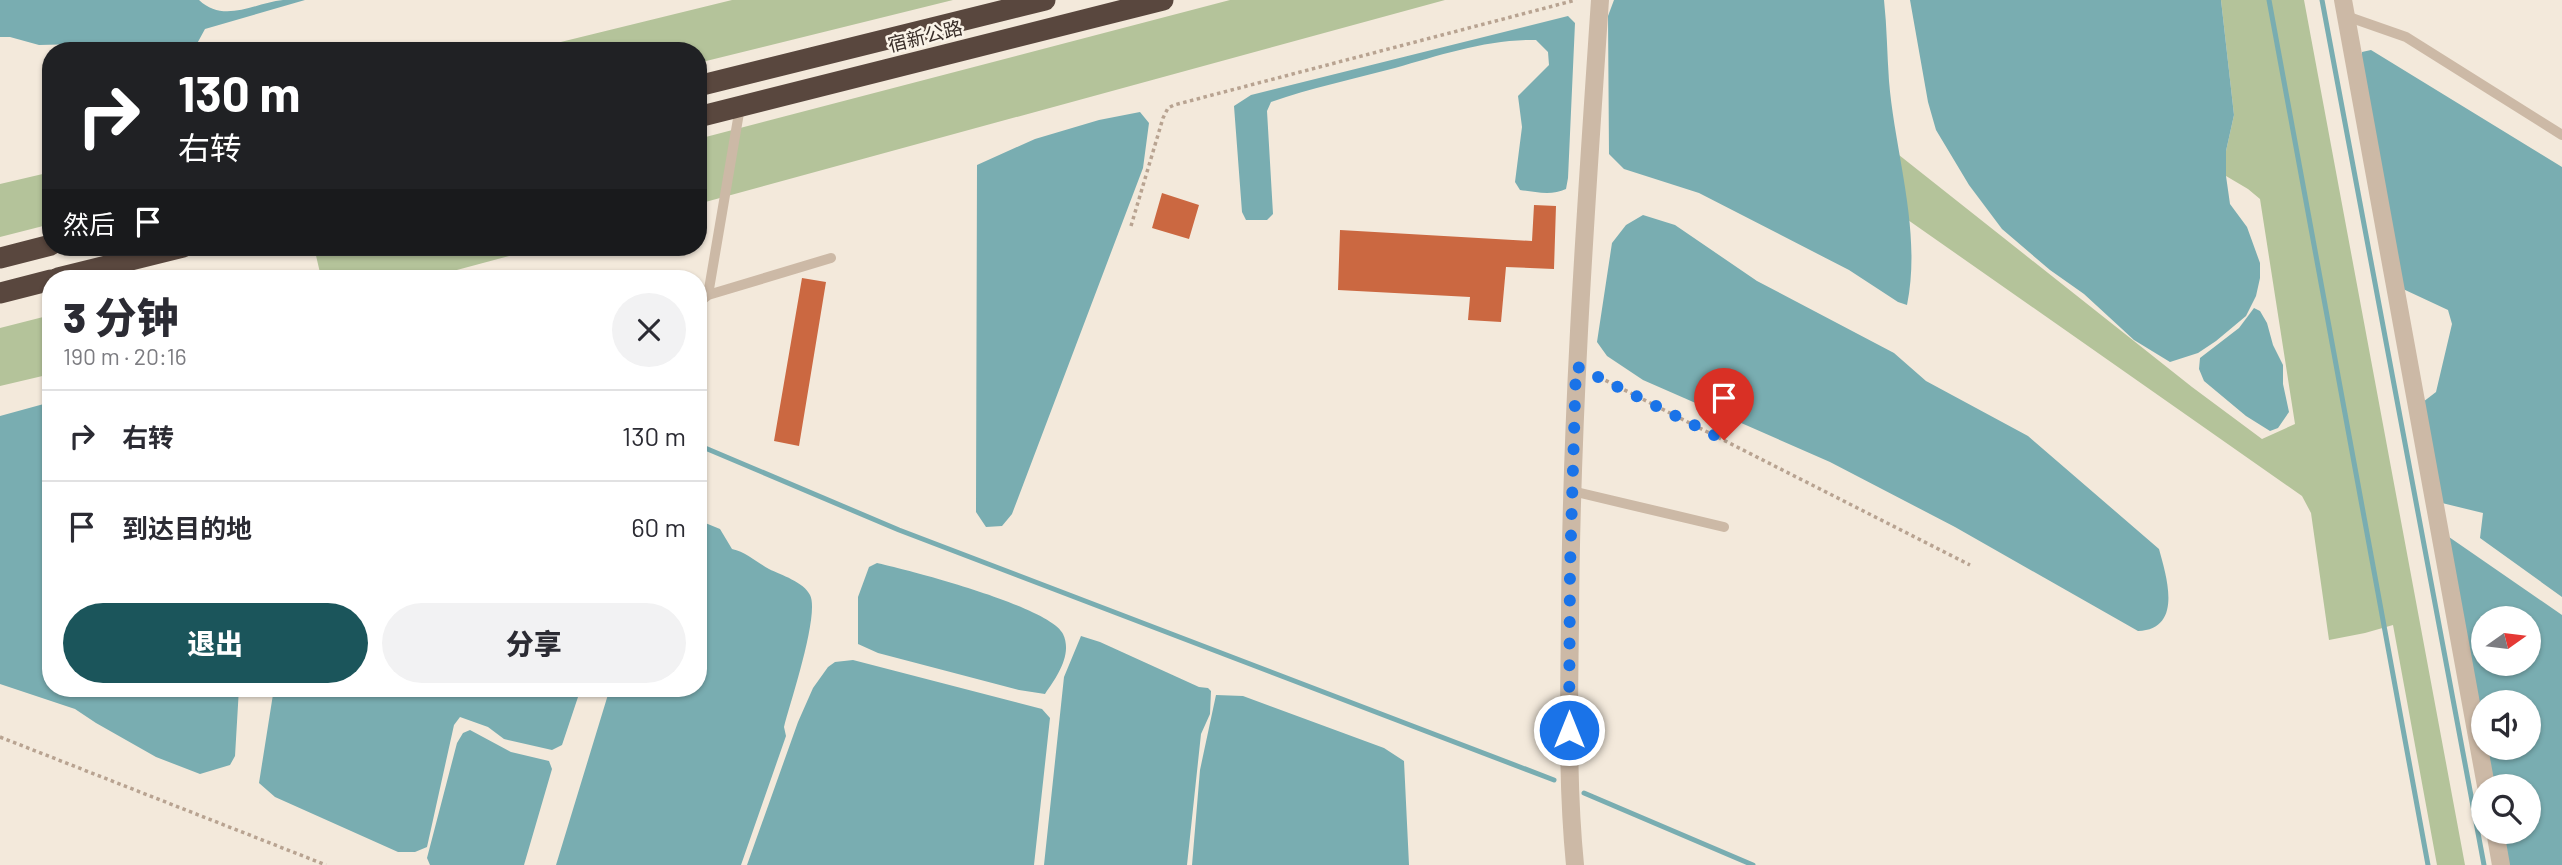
<!DOCTYPE html>
<html lang="zh">
<meta charset="utf-8">
<style>
:root{--surface:#fff;--page:#f2f2f3;--text:#2b2b33;--muted:#7c7c81;--line:#e1e1e2;--accent:#1b555b}
body{margin:0;font-family:Barlow,"Noto Sans SC",sans-serif;background:var(--page);color:var(--text);height:100vh;display:flex;flex-direction:column;font-size:26px;white-space:nowrap}
*{box-sizing:border-box;margin:0}
p{font-size:23px;color:var(--muted)}
.icon{flex:none;width:38px;height:38px;fill:none;stroke:currentColor;stroke-width:2;stroke-linecap:round;stroke-linejoin:round}
.map{position:relative;flex:1;overflow:hidden}
.panel{position:absolute;left:42px;top:270px;width:665px;height:427px;display:flex;flex-direction:column;background:var(--surface);border-radius:28px;box-shadow:0 2px 5px #0004}
.panel>*{flex:none}
.hud{position:absolute;left:42px;top:42px;width:665px;height:214px;border-radius:28px;box-shadow:0 2px 5px #0004;background:#202124;color:#fff;overflow:hidden}
.needle{width:46px;rotate:76deg}
.buttons{position:absolute;left:2471px;top:606px;display:grid;gap:14px}
.buttons a{display:grid;place-items:center;width:70px;height:70px;border-radius:50%;background:var(--surface);box-shadow:0 2px 5px #0004;font-size:35px}
.pin{position:absolute;display:grid;place-items:center;width:60px;height:60px;color:#fff;margin:-72px -30px;border-radius:50% 50% 50% 0;rotate:-45deg;box-shadow:0 0 7px #0007}
.pin .icon{rotate:45deg}
.me{position:absolute;width:77px;margin:-38px;rotate:0deg;stroke-linejoin:round;filter:drop-shadow(0 0 5px #0008)}
.turn{display:flex;align-items:center;gap:24px;height:147px;padding:0 21px;font-size:32px}
.turn .icon{width:91px;height:91px;stroke-width:2.5}
.turn b{display:block;font-size:49px;line-height:60px}
.then{display:flex;align-items:center;height:66px;padding:0 21px;background:#0003;gap:14px;font-size:26px}
.round{display:grid;place-items:center;flex:none;width:74px;height:74px;border-radius:37px;background:var(--page)}
.overview{display:flex;align-items:center;justify-content:space-between;height:119px;padding:0 21px}
h1{font-size:42px;font-weight:800;line-height:52px}
.primary-button{display:flex;gap:14px;margin-top:auto;padding:14px 21px}
.primary-button a{flex:1;height:80px;border-radius:42px;background:var(--accent);color:#fff;font-size:28px;font-weight:800;line-height:80px;text-align:center}
.primary-button a+a{background:var(--page);color:var(--text)}
ul{padding:0;list-style:none}
li{display:flex;align-items:center;gap:21px;height:91px;padding:0 21px;border-top:2px solid var(--line)}
li div{flex:1}
li b{display:block;font-size:26px}
li em{font-style:normal}
.map>svg:first-child{display:block}
.green{fill:#b4c39a}
.water{fill:#79adb1;fill-rule:evenodd}
.lines{fill:none;stroke-linecap:round;stroke-linejoin:round}
.stream{stroke:#79adb1;stroke-width:5}
.building{fill:#cb6841}
.path{stroke:#b8a391;stroke-width:3.5;stroke-dasharray:3.5 3.5;stroke-linecap:butt}
.lane{stroke:#ccb9a6;stroke-width:10}
.street{stroke:#ccb9a6;stroke-width:18}
.highway{stroke:#59473e;stroke-width:21}
.route{stroke:#1a73e8;stroke-width:12;stroke-dasharray:0 21.6}
.labels{text-anchor:middle;stroke-width:5;stroke-linejoin:round;paint-order:stroke}
.street-label{font-size:19px;fill:#382d28;stroke:#faf3e8}
</style>
<div class="map">
<svg width="2562" height="865" viewBox="0 0 2562 865">
<rect width="100%" height="100%" fill="#f3e9db"/>
<path class="green" d="M732 0H953L698 63V51H524Z
M1230 0H1445L698 204V139Z
M2221 0H2304L2465 865H2437L2393 625 2365 633 2329 640 2311 513 2302 496 1908 220 1899 155 2192 387 2262 439 2295 424 2260 199 2248 189 2226 176V151L2234 115Z
M47 173 51 174V224L0 237V184Z
M314 247H542L427 278H323L321 277Z
M51 315V374L0 386V328Z"/>
<path class="water" d="M0 0H199C224 24 254 3 283 0 290 0 298 0 305 0L205 29 193 51H148L141 47 122 43 39 45 10 37H0Z
M1614 0H1884C1887 27 1887 54 1889 81 1895 154 1922 231 1907 305L1898 302 1849 270 1699 193 1624 169 1609 154 1608 16Z
M1910 0H2221L2234 115 2226 151V176L2230 204 2247 227 2260 263V278L2256 296 2246 316 2216 341 2198 353 2170 362 2134 340 2084 294 2050 270 2002 229 1969 185 1936 130 1928 102Z
M1568 16 1575 23 1568 178 1566 189C1552 196 1535 192 1520 190L1515 182 1522 127 1518 96 1549 65 1548 52 1536 40C1488 39 1441 55 1395 68 1353 79 1311 88 1271 102L1267 111 1273 214 1267 220H1246L1242 212 1234 106 1251 95Z
M2371 50 2562 167V597L2480 538 2483 513 2442 503 2423 402 2436 392 2452 324 2448 310 2403 289 2362 61V52Z
M1140 112 1149 123 1143 168 1012 514 1002 526 986 527 976 512 977 165 1035 139 1099 120Z
M1643 215 1675 225 1757 281 1894 353 1926 381 2028 436 2159 549C2167 578 2183 629 2138 631L1955 527 1830 462 1643 380 1607 356 1597 342 1612 243 1626 225Z
M2254 308 2260 311 2267 323 2273 345 2283 365V384L2289 412 2278 428 2270 431 2246 416 2204 381 2199 369 2200 358 2239 328Z
M51 402V688H239L235 756 230 765 200 774 156 757 96 723 75 709 0 684V416Z
M698 520 720 529 732 549C746 552 756 562 769 569 781 575 804 582 810 595 820 614 790 703 784 727L786 736 741 865H556L610 688H698Z
M2449 537 2562 615V865H2508L2500 831H2529V786H2491L2484 747H2529V702H2483V741ZM2483 618H2529V663H2483Z
M877 563C909 570 1051 607 1063 634 1073 655 1056 678 1045 694L1019 690 878 653 858 644V597L869 567Z
M1081 636 1100 642 1199 687 1208 688 1211 691 1210 714 1201 734 1187 865H1044L1064 677Z
M853 660 1042 709 1050 718 1034 865H747L798 722 813 688 828 667 835 662Z
M274 688H581L562 745 552 750 504 739 488 727 460 717 454 725 427 847 415 852H398L275 797 259 783Z
M1216 695 1243 696 1384 748 1404 761 1409 865H1192L1200 770Z
M470 730 511 752 549 761 552 769 524 865H430L427 858 457 743 463 733Z"/>
<g class="lines">
<path class="stream" d="M2269 0 2428 865
M2322 0 2484 865
M698 445 899 530 1554 780
M1584 793 1753 865"/>
</g>
<path class="building" d="M1162 193 1199 205 1189 239 1152 228Z
M1534 205 1556 206 1554 269 1506 267 1501 322 1468 320 1470 297 1338 290 1340 230 1532 241Z
M802 278 826 282 799 446 774 441Z"/>
<g class="lines">
<path class="path" d="M1131 226 1163 118 1168 108 1174 105 1576 0
M1593 374 1970 565
M0 737 326 865"/>
<path class="lane" d="M2346 16 2406 37 2562 135
M708 295 740 107
M698 303 708 295 831 258
M1572 491 1724 527"/>
<path class="street" d="M2343 0 2486 786
M2495 831 2501 865
M1575 865C1567 784 1569 702 1570 621 1571 413 1586 207 1600 0"/>
<path class="highway" d="M698 86 1045 0
M698 117 1163 0
M0 258 51 245
M58 278 183 247
M0 293 51 280"/>
</g>
<g class="lines">
<path class="route" d="M1569 730 1570 569 1576 366 1724 440"/>
</g>
<g class="labels">
<g class="street-label">
<text transform="translate(925 36) rotate(-14)" y="7">宿新公路</text>
</g>
</g>
</svg>
<div class="buttons">
<a><svg class="needle" viewBox="-14 -14 28 28"><path d="M0-13l5 13h-10z" fill="#e53935"/><path d="M0 13l5-13h-10z" fill="#7c7c81"/></svg></a>
<a><svg class="icon" aria-label="sound" viewBox="0 0 24 24"><path d="M4 9h4l5-4v14l-5-4H4zM17 9q2 3 0 6"/></svg></a>
<a><svg class="icon" aria-label="search" viewBox="0 0 24 24"><circle cx="10" cy="10" r="6"/><path d="M15 15l6 6"/></svg></a>
</div>
<div class="pin" style="left:1724px;top:440px;background:#d93025"><svg class="icon" aria-label="arrive" viewBox="0 0 24 24"><path d="M6 21V4h12l-3 4 3 4H6"/></svg></div>
<svg class="me" style="left:1569px;top:730px" viewBox="-20 -20 40 40"><circle r="17" fill="#1a73e8" stroke="#fff" stroke-width="3"/><path d="M0-11L8 9 0 5-8 9z" fill="#fff"/></svg>
<div class="hud">
<div class="turn"><svg class="icon" aria-label="right" viewBox="0 0 24 24"><path d="M7 20v-9h11M14 6l5 5-5 5"/></svg><div><b>130 m</b>右转</div></div>
<div class="then">然后<svg class="icon" aria-label="arrive" viewBox="0 0 24 24"><path d="M6 21V4h12l-3 4 3 4H6"/></svg></div>
</div>
<section class="panel">
<div class="overview"><div><h1>3 分钟</h1><p>190 m · 20:16</p></div><a class="round"><svg class="icon" aria-label="close" viewBox="0 0 24 24"><path d="M6 6l12 12M18 6L6 18"/></svg></a></div>
<ul>
<li><svg class="icon" aria-label="right" viewBox="0 0 24 24"><path d="M7 20v-9h11M14 6l5 5-5 5"/></svg><div><b>右转</b></div><em>130 m</em></li>
<li><svg class="icon" aria-label="arrive" viewBox="0 0 24 24"><path d="M6 21V4h12l-3 4 3 4H6"/></svg><div><b>到达目的地</b></div><em>60 m</em></li>
</ul>
<div class="primary-button"><a>退出</a><a>分享</a></div>
</section>
</div>
